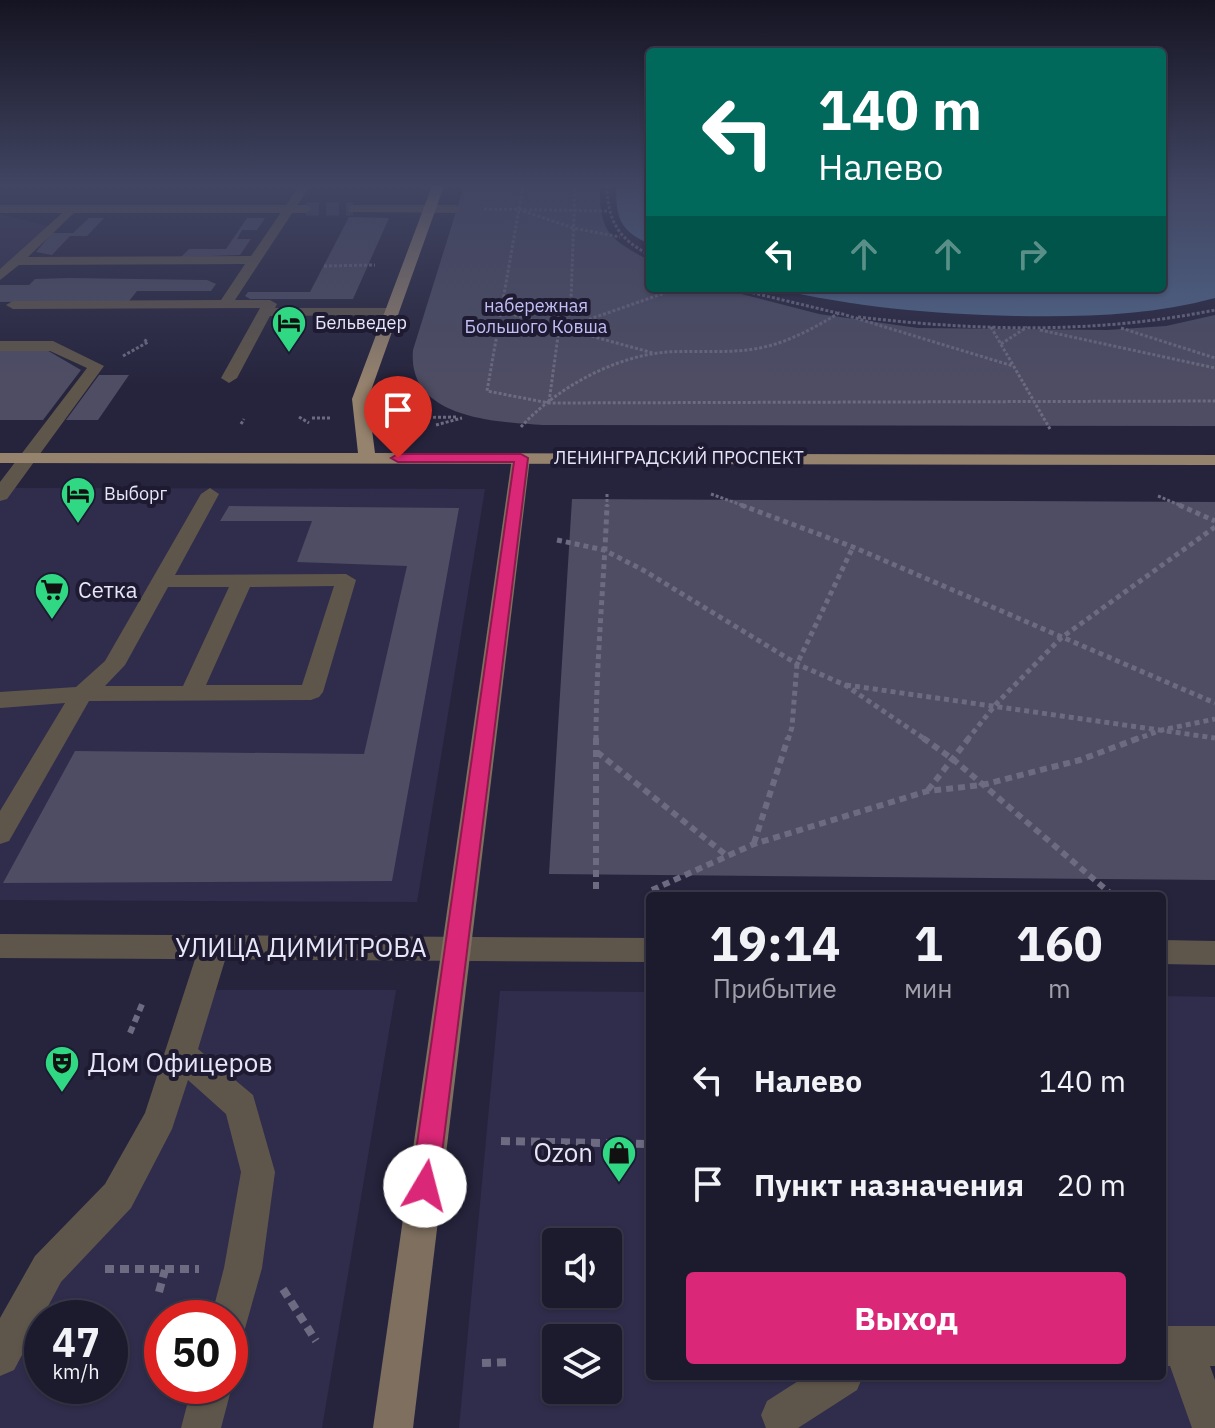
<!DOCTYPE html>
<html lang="ru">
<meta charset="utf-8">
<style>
:root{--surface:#1c1b2e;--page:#29283a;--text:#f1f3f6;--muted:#a0a1aa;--line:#3a394a;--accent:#db2777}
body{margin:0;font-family:"IBM Plex Sans",sans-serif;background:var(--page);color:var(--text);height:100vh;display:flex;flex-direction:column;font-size:30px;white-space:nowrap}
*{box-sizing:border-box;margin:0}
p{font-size:26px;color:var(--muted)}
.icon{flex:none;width:44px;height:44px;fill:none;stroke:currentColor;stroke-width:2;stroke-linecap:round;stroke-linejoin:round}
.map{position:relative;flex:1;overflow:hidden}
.sheet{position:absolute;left:646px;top:892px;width:520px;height:488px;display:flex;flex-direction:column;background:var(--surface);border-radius:8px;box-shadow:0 2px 6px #0004,0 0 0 2px var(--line)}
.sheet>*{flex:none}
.top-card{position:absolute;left:646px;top:48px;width:520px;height:244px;border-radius:8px;box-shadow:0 2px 6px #0004,0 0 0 2px var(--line);background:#00695c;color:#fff;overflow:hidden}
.buttons{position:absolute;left:542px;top:1228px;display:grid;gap:16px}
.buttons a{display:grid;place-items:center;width:80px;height:80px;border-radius:8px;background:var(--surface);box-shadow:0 2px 6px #0004,0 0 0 2px var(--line);font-size:40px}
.speed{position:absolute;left:24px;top:1300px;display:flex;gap:16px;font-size:40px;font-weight:700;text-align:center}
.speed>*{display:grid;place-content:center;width:104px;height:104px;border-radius:50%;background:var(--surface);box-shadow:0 2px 6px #0004,0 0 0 2px var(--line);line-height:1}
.speed small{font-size:20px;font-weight:400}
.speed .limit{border:12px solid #d22;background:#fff;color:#111}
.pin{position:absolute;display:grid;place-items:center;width:68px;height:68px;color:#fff;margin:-82px -34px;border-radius:50% 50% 50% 0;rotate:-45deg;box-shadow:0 0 8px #0007}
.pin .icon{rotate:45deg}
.me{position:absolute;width:88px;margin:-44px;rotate:8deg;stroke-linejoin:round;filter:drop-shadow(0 0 6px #0008)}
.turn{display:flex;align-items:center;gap:28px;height:168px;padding:0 40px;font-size:36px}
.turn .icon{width:104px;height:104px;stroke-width:2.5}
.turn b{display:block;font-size:56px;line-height:68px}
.lanes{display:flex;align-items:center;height:76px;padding:0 40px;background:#0003;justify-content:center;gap:40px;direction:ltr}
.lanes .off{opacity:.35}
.eta{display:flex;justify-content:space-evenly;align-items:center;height:136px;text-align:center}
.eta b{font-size:48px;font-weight:800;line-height:56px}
.cta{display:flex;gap:16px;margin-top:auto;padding:16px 40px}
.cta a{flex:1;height:92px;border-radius:8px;background:var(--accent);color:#fff;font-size:32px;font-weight:800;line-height:92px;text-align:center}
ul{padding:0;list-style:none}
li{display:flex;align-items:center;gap:24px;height:104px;padding:0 40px}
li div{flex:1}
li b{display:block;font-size:30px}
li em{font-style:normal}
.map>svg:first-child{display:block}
.built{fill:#302d4c;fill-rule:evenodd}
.green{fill:#4e4d64}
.water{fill:#536a8e}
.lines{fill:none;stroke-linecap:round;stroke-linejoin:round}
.minor-tunnel{stroke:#434159;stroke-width:13;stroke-dasharray:13 7;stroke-linecap:butt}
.path-far3{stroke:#6c6b81;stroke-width:3;stroke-dasharray:3 2;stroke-linecap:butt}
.path-far2{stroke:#6c6b81;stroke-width:5;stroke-dasharray:5 4;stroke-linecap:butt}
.path-far1{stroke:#6c6b81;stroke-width:6;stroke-dasharray:7 5;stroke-linecap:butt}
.path{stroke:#6c6b81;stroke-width:8;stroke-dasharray:9 6;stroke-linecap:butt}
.service{fill:#5f564b;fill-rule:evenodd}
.minor{fill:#5f564b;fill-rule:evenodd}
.secondary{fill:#7e6f5f;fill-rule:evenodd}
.primary{fill:#96836e;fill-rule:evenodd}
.route{fill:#db2777;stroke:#8e194d;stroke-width:2}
.labels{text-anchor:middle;stroke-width:8;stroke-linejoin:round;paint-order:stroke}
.far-park-label{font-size:18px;fill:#c2bff5;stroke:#1d1a32}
.far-poi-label{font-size:18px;fill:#e6e6f7;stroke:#1d1a32;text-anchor:start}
.far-street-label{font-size:18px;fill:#e6e6f7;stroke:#1d1a32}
.poi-label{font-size:22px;fill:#e6e6f7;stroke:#1d1a32;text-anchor:start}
.near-street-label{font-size:26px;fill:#e6e6f7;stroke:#1d1a32}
.near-poi-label{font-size:26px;fill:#e6e6f7;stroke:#1d1a32;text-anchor:start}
</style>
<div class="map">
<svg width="1215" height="1428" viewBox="0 0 1215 1428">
<rect width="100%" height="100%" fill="#26243d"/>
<path class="built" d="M0 214 52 227 0 276Z
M0 488 485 489 417 902 0 900Z
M201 990H396L322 1428H0V1356L118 1196ZM42 1318H110V1386H42ZM162 1318H230V1386H162Z
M500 991 650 992V1376H1162V996L1215 997V1346H1184L1212 1428H459ZM556 1242H608V1294H556ZM556 1338H608V1390H556Z"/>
<path class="green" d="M464 186H600C599 233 610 239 650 261V288H718L819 314 918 328 1107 330 1166 326 1215 315V426L543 425C494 422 407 418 413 350Z
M349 217 389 218 353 299H250L245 296 248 292H310Z
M89 218H104L87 236H70L52 255 36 252 52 233H73Z
M247 218H265L257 230H242L237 239H251L240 255 181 257 189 249H226Z
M69 278 207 280 216 284 211 291H137L129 301 0 302V285H29L35 279Z
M0 349H45L81 370 43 420H0Z
M99 375H129L98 420H66Z
M572 499 1215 502V880L549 874Z
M229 506 459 508 392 881 3 883 75 751 364 754 407 566 297 562 312 521H220Z"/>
<path class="water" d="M616 186H650V244C619 231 616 217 616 186Z
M1162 186H1215V298C1148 316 1083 317 1015 316 932 314 853 307 772 288H1162Z"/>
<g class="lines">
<path class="minor-tunnel" d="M306 209H353"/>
<path class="path-far3" d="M523 186 487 391 549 403 1215 401
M607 186C608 221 618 239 650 255
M484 209 607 211
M523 211 573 228 620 237
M324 266 375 265
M733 288 837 313
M500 311 653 353
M858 317C978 331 1096 334 1215 310
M570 326 679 288
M991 327 1050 429
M1121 328 1215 358
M1040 330 1215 368
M1001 344 1027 327
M123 356 148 342 143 339
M549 402 558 336 567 327 571 299 575 186
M299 417 309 423
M312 418H331
M393 418 457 417
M241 424 244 419
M436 425 462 418
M521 427C556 388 615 356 667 352 698 350 730 354 760 348 789 342 814 328 839 313L1013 366
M711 494 747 507
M1158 496 1184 507
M607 507V494"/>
<path class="path-far2" d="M741 505 853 547 1215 703
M1179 505 1215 521
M557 540 604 550 643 570 797 664 845 685 926 740
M846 685 1215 738
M596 740C596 662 604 584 607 505
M788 740 792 727 797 664 853 547
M967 740 996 704 1061 638 1215 527
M1134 740 1162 730 1215 719"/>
<path class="path-far1" d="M596 738V889
M923 738 954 760 1110 893
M597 752 726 855
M928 790 969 738
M754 843 788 738
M652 890 754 844 928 791 982 785 1080 760 1139 738
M130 1033 143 1002"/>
<path class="path" d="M501 1141 650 1144
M105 1269H199
M283 1289 316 1341
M159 1292 165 1270
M482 1363 512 1362"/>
<path class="service" d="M299 186H310L235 300H270L277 304 275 308H392L399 312 397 315 270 316 237 378 229 383 221 378 260 308 13 309 6 305 13 301 221 300 245 264 19 265 0 280V269L71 205 75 206V212L28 257 251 256Z
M0 341H53L104 366 7 499 0 501V482L87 368 50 351H0Z
M210 488 219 494 175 575 346 574 356 580 323 692 319 697 311 700 89 701 9 841 0 844V811L65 703 0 708V692L76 687 105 661 201 494ZM334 586 302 685H206L250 587ZM168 587H229L183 686H105L125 665Z
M214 935 224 939 229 947 198 1049 253 1095 275 1172 262 1268 244 1332 230 1337V1318H211L224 1268 241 1172 226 1114 188 1080 172 1129 131 1208 61 1282 14 1370 0 1376V1318L35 1256 105 1184 145 1113 199 947 204 939Z
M1162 1326H1215V1366H1210L1215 1380V1428H1192L1170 1366H1162Z
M806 1376H863L857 1390 798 1428H766L761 1415 767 1401Z
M230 1381 232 1386 221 1428H181L192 1386H230Z"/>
<path class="minor" d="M0 205H306L312 209 306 213H0Z
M353 205H456L462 209 456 213 349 212V206Z
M0 934 650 938V962L0 958Z
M1162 940 1215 941V965L1162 964Z"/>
<path class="secondary" d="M521 453 530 458 413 1428H373L512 458Z"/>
<path class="primary" d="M432 186H444L368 399 375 453 1215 455V465L0 463V453H358L352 399Z"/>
</g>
<linearGradient id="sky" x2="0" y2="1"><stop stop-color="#151422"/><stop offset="0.48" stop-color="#414562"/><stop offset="1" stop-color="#414562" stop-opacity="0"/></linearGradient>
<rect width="1215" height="386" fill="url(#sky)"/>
<path class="route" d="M521 454 528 458 438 1186 434 1195 425 1199 415 1195 411 1186 514 462H398L391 458 398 454Z"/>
<defs>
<symbol id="hotel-pin" viewBox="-11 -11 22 30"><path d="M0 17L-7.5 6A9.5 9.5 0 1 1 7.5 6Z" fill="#30d883" stroke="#1d1a32"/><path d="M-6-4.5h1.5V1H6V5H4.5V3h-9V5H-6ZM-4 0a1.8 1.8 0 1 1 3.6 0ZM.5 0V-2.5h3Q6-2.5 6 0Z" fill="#111"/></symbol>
<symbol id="supermarket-pin" viewBox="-11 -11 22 30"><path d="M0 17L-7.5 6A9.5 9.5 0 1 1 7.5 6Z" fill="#30d883" stroke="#1d1a32"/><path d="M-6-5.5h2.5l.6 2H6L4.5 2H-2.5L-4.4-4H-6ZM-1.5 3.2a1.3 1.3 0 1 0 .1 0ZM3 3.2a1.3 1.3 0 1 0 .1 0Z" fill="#111"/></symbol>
<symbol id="theatre-pin" viewBox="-11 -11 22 30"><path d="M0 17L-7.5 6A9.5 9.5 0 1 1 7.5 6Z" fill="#30d883" stroke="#1d1a32"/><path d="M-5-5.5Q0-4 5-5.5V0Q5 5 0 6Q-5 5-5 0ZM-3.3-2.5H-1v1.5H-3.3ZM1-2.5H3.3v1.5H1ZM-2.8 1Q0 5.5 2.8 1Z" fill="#111"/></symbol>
<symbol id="shop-pin" viewBox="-11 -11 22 30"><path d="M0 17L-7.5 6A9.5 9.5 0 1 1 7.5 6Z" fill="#30d883" stroke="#1d1a32"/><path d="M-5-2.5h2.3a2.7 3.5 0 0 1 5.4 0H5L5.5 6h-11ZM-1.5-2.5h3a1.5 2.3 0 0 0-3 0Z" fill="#111"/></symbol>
</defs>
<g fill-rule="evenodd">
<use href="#hotel-pin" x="269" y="303" width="40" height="54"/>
<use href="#hotel-pin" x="58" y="474" width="40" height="54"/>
<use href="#supermarket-pin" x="32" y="570" width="40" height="54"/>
<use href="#theatre-pin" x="42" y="1043" width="40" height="54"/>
<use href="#shop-pin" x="599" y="1133" width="40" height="54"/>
</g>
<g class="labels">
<g class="far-park-label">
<text x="536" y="312">набережная<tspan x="536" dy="21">Большого Ковша</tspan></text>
</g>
<g class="far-poi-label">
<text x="315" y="329">Бельведер</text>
<text x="104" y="500">Выборг</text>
</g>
<g class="far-street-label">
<text x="679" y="464">ЛЕНИНГРАДСКИЙ ПРОСПЕКТ</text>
</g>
<g class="poi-label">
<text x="78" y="598">Сетка</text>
</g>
<g class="near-street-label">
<text x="301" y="957">УЛИЦА ДИМИТРОВА</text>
</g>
<g class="near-poi-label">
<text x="88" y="1072">Дом Офицеров</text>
<text x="593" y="1162" text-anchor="end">Ozon</text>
</g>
</g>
</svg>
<div class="buttons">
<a><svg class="icon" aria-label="sound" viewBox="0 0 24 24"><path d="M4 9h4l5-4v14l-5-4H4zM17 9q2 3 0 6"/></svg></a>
<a><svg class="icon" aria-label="layers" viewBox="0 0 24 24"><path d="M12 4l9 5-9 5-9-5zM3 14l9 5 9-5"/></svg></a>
</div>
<div class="speed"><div>47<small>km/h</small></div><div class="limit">50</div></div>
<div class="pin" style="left:398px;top:458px;background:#d93025"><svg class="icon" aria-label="arrive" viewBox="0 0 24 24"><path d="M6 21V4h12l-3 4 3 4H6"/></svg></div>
<svg class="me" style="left:425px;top:1186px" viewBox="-20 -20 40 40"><circle r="19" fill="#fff"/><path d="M0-13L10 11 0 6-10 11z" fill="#db2777"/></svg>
<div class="top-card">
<div class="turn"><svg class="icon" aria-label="left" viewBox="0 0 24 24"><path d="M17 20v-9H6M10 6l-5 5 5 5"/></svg><div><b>140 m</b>Налево</div></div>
<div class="lanes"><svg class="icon" aria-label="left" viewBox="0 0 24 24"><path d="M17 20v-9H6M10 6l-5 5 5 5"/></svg><svg class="icon off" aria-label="ahead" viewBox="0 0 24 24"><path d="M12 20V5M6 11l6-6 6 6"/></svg><svg class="icon off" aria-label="ahead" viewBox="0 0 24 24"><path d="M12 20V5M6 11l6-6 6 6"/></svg><svg class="icon off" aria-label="right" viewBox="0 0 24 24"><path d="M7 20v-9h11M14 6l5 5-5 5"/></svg></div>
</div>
<section class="sheet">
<div class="eta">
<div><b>19:14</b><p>Прибытие</p></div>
<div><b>1</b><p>мин</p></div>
<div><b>160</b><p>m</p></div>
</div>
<ul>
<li><svg class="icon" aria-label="left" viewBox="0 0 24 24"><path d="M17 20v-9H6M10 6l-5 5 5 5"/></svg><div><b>Налево</b></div><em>140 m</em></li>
<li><svg class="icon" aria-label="arrive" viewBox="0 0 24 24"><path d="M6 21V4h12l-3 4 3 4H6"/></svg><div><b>Пункт назначения</b></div><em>20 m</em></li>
</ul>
<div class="cta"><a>Выход</a></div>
</section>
</div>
